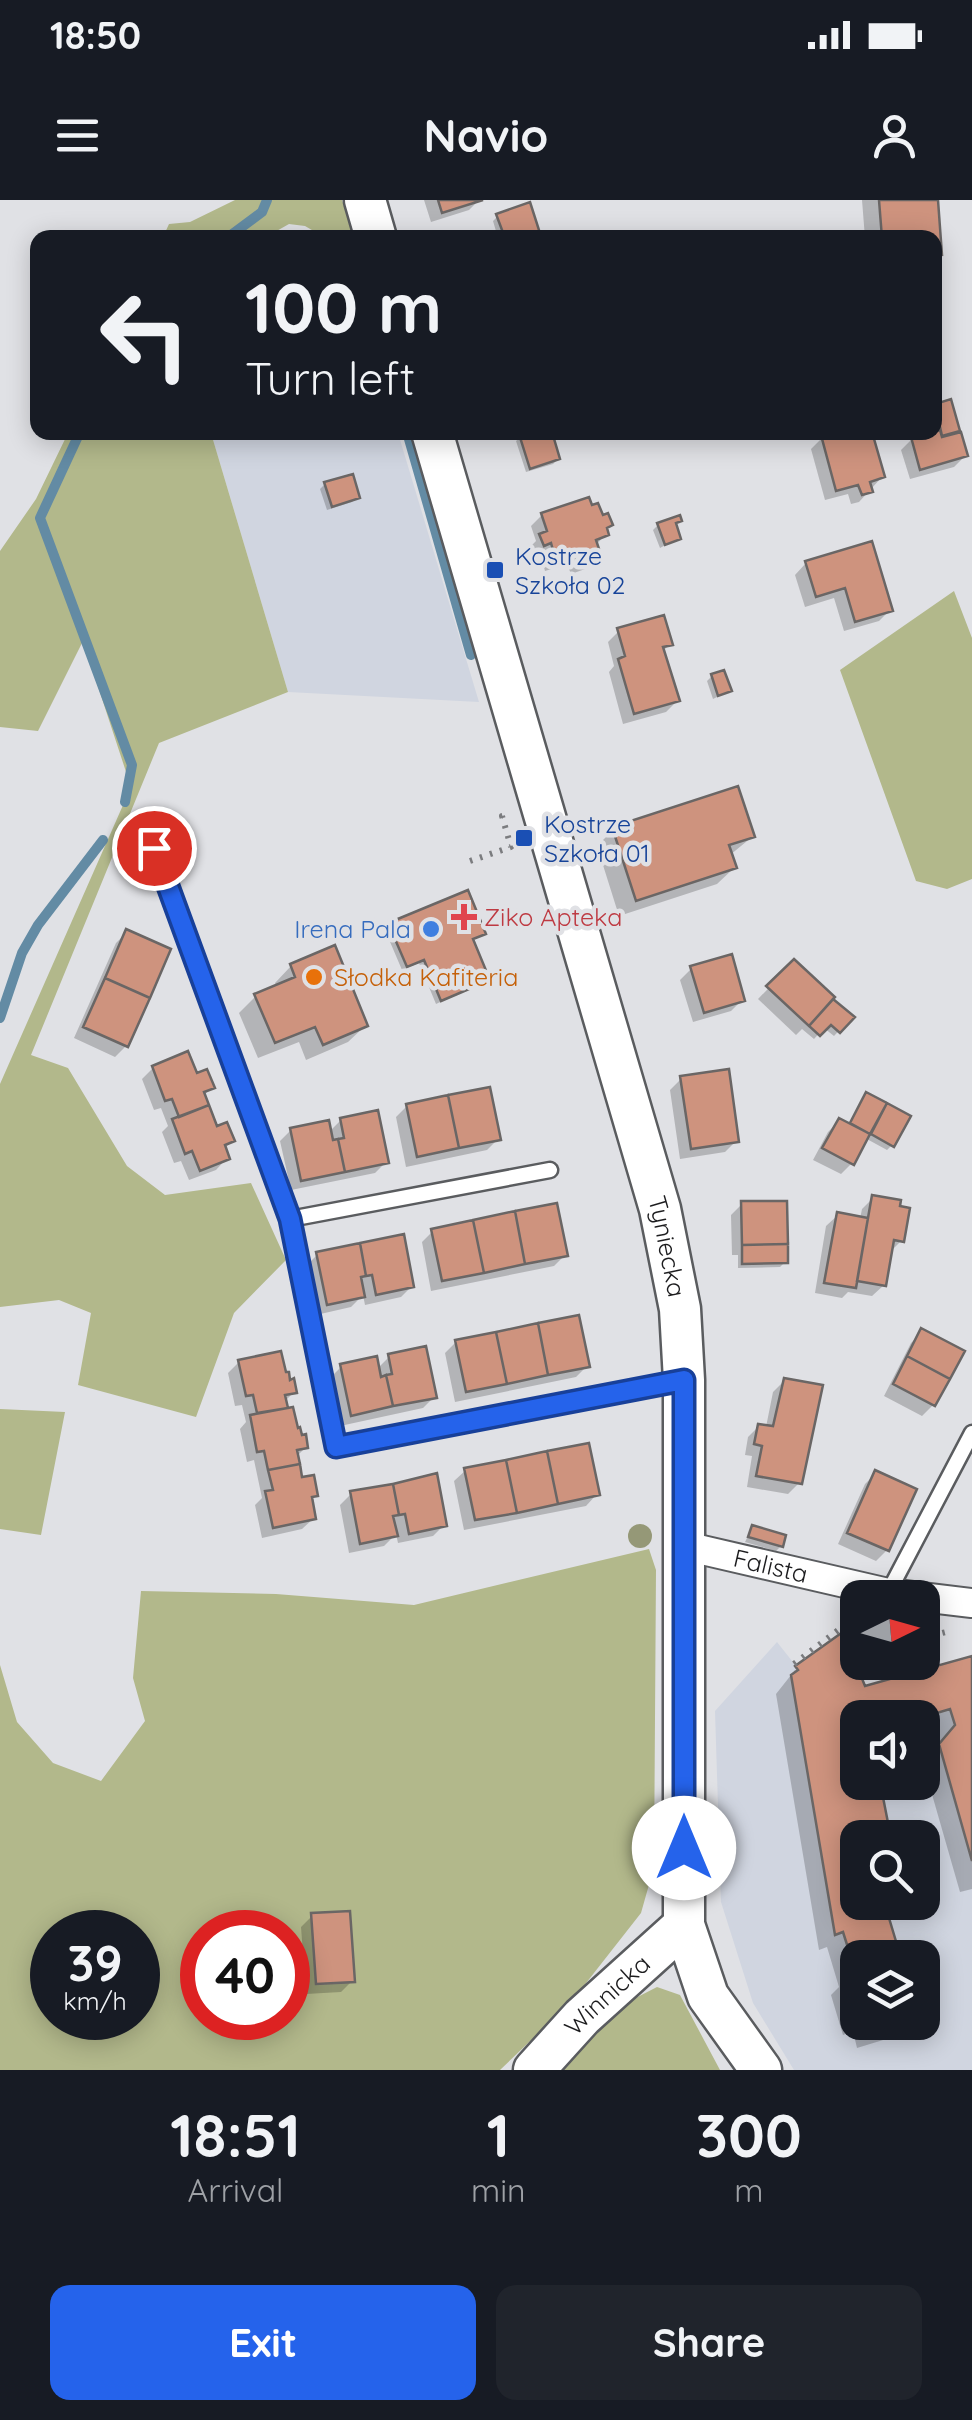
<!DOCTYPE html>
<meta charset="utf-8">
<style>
:root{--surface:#171b24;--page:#20242c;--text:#f1f3f6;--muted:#9ea1a6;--accent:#2563eb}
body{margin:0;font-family:Quicksand,sans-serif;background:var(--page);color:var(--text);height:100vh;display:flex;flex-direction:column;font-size:38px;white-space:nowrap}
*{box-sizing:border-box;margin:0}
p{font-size:32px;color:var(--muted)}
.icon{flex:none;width:55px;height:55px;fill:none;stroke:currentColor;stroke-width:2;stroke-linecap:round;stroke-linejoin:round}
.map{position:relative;height:1870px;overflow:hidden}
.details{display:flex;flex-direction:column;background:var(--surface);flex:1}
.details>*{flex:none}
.hud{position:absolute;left:30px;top:30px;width:912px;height:210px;border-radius:20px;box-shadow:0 5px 25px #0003;background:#171b24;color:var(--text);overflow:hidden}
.needle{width:65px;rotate:85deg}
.buttons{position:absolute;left:840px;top:1380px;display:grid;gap:20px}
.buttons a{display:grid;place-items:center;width:100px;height:100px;border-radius:20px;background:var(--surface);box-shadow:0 5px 25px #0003;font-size:50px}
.speed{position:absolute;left:30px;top:1710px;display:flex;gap:20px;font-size:50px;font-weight:700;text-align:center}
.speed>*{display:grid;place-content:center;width:130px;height:130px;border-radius:50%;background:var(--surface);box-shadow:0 5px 25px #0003;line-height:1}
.speed small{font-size:25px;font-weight:400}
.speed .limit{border:15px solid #d22;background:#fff;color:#111}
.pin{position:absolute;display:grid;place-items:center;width:85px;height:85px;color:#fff;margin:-42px;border:5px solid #fff;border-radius:50%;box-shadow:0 2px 10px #0007}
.me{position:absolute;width:110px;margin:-55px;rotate:0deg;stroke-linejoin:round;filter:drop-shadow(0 0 8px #0008)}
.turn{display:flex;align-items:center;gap:35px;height:210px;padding:0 50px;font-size:45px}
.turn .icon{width:130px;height:130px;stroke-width:2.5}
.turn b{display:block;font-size:70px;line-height:85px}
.eta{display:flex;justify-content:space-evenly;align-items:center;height:170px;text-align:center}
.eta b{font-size:60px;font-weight:800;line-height:70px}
.primary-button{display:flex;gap:20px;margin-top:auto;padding:20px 50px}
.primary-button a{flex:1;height:115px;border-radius:20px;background:var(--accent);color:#fff;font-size:40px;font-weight:800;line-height:115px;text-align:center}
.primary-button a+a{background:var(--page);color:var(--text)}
.status{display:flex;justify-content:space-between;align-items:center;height:70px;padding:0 50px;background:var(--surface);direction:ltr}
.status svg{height:28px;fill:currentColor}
header{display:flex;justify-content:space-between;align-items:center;height:130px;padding:0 50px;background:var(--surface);font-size:45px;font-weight:800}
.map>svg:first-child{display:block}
.built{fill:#d0d5e0;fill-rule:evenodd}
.green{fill:#b2b88b;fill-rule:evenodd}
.shadow{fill:#0003;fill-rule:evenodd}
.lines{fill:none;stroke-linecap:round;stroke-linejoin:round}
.stream{stroke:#638ba4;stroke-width:10}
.building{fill:#ce937e;stroke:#6a6665;stroke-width:2.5}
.lane-casing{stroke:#5a5c5f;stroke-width:19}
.street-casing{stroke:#5a5c5f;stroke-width:32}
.secondary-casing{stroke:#5a5c5f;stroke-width:45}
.path{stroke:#7b7c7f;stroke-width:6;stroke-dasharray:2.5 8;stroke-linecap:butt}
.lane{stroke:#fff;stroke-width:14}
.street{stroke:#fff;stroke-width:28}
.secondary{stroke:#fff;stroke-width:40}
.tree{fill:#959877}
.route-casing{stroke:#184099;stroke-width:25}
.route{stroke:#2563eb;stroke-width:18}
.transit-dot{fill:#1a4fb4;stroke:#e0e1e5;stroke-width:4}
.health-dot{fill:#e0444e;stroke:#e0e1e5;stroke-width:4}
.shop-dot{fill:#3f7fe0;stroke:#e0e1e5;stroke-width:4}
.food-dot{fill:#e8710a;stroke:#e0e1e5;stroke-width:4}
.labels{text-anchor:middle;stroke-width:9;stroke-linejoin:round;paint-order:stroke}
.transit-label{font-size:25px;fill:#164399;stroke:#e0e1e5;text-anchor:start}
.health-label{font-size:25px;fill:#be3a42;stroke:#e0e1e5;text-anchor:start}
.shop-label{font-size:25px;fill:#366cbe;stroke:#e0e1e5;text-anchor:end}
.food-label{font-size:25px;fill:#c56008;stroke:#e0e1e5;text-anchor:start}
.street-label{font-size:25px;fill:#1c1c1e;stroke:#e0e1e5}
</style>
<div class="status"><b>18:50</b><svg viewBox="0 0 49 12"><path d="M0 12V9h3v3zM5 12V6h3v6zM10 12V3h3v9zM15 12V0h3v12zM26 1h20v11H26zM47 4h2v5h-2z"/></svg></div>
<header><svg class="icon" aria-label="menu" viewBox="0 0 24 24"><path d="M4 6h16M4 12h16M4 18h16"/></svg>Navio<svg class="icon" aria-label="person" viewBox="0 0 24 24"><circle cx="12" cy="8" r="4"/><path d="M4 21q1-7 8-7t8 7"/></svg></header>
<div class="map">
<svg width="972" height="1870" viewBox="0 0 972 1870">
<rect width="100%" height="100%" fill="#e0e1e5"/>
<path class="built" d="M211 233H398L479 502 288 492Z
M847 1429 857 1443V1450L852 1454 865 1486 972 1456V1870H794L753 1803 721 1702 715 1511 777 1442 796 1466ZM858 1518H922V1582H858ZM858 1638H922V1702H858ZM858 1758H922V1822H858Z"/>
<path class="green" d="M235 0H342L354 37H324L305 26 289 24 266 37H163L169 24 190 22Z
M68 233H211L288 492 159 543 31 855 68 868 127 966 165 995 251 983 286 1060 234 1113 196 1217 78 1185 91 1113 59 1100 0 1107V884L131 587 83 441 38 531 0 527V351L36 299Z
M954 391 972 438V679L947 689 916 681 840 470Z
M0 1209 65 1212 41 1335 0 1329Z
M649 1349 656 1370 654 1667 641 1713 572 1801 500 1870H0V1465L17 1522 53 1563 101 1581 145 1521 133 1478 141 1391 276 1394 414 1405ZM52 1732H138V1818H52ZM202 1732H288V1818H202Z
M657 1787 680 1795 720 1870H558L622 1805Z"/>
<path class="shadow" d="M424 0H479L469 10 431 22Z
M862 0H936L940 54 935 59V38H865Z
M498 16 536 29 520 38H498L493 21Z
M949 202 965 256 954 267 910 279 901 250 911 240 909 232H935V207ZM955 230V235L930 242 929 237Z
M521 237 558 259 553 264 526 272 516 241Z
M822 238 882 277 859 302 851 304 848 294 825 300 811 249Z
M325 284 357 297 352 302 327 310 320 289Z
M590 308 606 334 595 346 599 357 588 368 571 374 567 364 545 371 540 353 533 355 530 347 536 341 531 326 542 315Z
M679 320 674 325 678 338 660 348 653 330 658 325Z
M806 363 890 410 879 421 844 431 834 398 805 407 795 375Z
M619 431 670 444 662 452 677 501 666 512 623 524 609 472 614 466 608 442Z
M712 476 729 491 713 499 707 481Z
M613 630 752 637 730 655 734 668 717 684 619 716 597 646Z
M390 725 483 733 471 741 487 780 436 804 419 763 402 770 385 730Z
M127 732 126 846 115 857 74 838 116 743Z
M794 762 823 807 851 818 834 836 824 828 814 839 802 829 796 835 758 799Z
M291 766 365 826 348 842 306 860 299 842 258 858 239 813 256 796 277 788 275 783Z
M691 769 742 800 731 811 693 822 680 780Z
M153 868 195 876 212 888 203 896 216 929 232 941 224 949 227 958 216 970 189 980 181 961 174 963 162 932 168 926 161 908 154 910 142 879Z
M682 878 736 941 725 952 680 959 670 890Z
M867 895 908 917 892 945 887 950 865 938 852 963 841 974 813 960 828 932 839 921 848 926Z
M407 906 498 939 487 950 406 967 396 917Z
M341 920 386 962 375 973 291 990 280 941 291 930 329 932Z
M873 998 902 1040 889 1053 884 1085 872 1096 848 1092 842 1098 815 1093 826 1026 838 1015 860 1019 862 1009Z
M742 1004 785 1062 780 1067 738 1068V1055H732L731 1015Z
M433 1031 565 1055 554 1066 431 1091 422 1042Z
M317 1055 412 1086 401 1097 365 1105 363 1095 351 1107 316 1115 306 1066Z
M922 1132 933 1205 922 1216 884 1196 911 1143Z
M456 1142 587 1166 576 1177 455 1202 445 1153Z
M390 1156 434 1197 423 1208 340 1226 330 1178 341 1167 377 1169Z
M239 1162 284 1175 294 1192 284 1202 306 1247 296 1257 300 1280 315 1295 310 1301 314 1318 302 1329 262 1338 255 1305 262 1298 254 1260 247 1262 240 1229 246 1222 242 1205 235 1206 228 1173Z
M784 1181 799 1283 788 1294 747 1287 752 1256 745 1255 748 1237 759 1226 766 1227 773 1192Z
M466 1270 597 1294 586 1306 464 1330 454 1281Z
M876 1273 887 1350 876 1361 838 1344 865 1284Z
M351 1294 444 1325 433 1336 398 1343 396 1334 384 1346 349 1353 340 1305Z
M752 1328 781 1346 776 1351 745 1342Z
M849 1455 863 1489 972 1458V1689L960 1692 923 1563 939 1544 933 1524 922 1527V1518H858V1702L892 1705 895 1713 858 1758V1822H916L906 1833 857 1848 853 1831 843 1835 831 1795 839 1787 827 1747 819 1750 776 1494 795 1470 804 1482Z
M312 1716 352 1781 341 1792 306 1794 301 1727Z"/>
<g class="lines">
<path class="stream" d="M227 38 262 12 267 0
M80 232 40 318 132 565 125 602
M407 232 471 455
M0 818 22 753 38 725 103 640"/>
</g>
<path class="building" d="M438 0H483L442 13Z
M879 0H938L942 55 935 56V38H882Z
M530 2 539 30 505 38 496 14Z
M951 199 960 231 942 236 935 204Z
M940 230 942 237 961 232 968 256 920 270 911 237Z
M525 232H552L560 259 530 269 519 234Z
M831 232H872L885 277 870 282 873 292 862 295 858 285 836 291 821 235Z
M353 274 360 298 332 307 324 282Z
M589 297 592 305 598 303 603 315 608 313 613 325 607 328 609 335 596 340 602 358 582 365 578 354 556 361 551 343 544 346 539 334 547 331 541 313Z
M680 315 682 321 676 323 681 339 665 345 657 323Z
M872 341 893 411 855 422 845 388 816 397 805 361Z
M664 415 673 445 663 447 680 501 634 514 618 459 625 456 617 428Z
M724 470 732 491 718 496 711 474Z
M738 586 755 637 729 645 737 668 636 701 612 627Z
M468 690 486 734 473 739 490 780 441 801 424 760 407 767 388 723Z
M126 729 171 749 150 798 105 778Z
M335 745 368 826 323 845 315 827 275 843 254 794 295 777 290 764Z
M732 754 745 801 704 813 690 766Z
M794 759 835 797 809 826 766 786Z
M105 778 150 798 128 847 83 827Z
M833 799 855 817 840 833 831 825 820 836 809 826Z
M188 851 197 873 207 869 215 888 204 892 209 905 179 917 172 899 165 901 152 866Z
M729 869 739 942 691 949 680 876Z
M490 887 501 940 459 948 448 895Z
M866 892 887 903 870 934 850 923Z
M448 895 459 948 417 957 406 904Z
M887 903 911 916 894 947 871 934Z
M209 905 217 926 227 922 235 941 225 945 230 959 200 971 192 951 185 954 172 919Z
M378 910 389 963 345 972 338 939 344 938 340 918Z
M839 918 870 934 854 965 822 948Z
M329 920 333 940 338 939 345 972 301 981 290 928Z
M872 995 901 1000 900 1006 910 1008 904 1042 894 1040 886 1086 857 1081Z
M741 1001H787L788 1044 742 1045Z
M557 1003 568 1056 525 1064 515 1011Z
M515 1011 525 1064 484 1073 473 1020Z
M837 1012 868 1018 856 1088 824 1083Z
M473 1020 484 1073 442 1081 431 1029Z
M404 1034 414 1087 376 1095 372 1075 366 1076 360 1043Z
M360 1043 366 1076 361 1077 365 1097 327 1105 316 1052Z
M788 1044V1063L742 1064V1045Z
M579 1115 590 1167 548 1175 538 1123Z
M538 1123 548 1175 507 1184 496 1132Z
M921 1128 965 1151 950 1179 907 1156Z
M496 1132 507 1184 466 1192 455 1140Z
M426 1146 437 1198 393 1206 386 1175 392 1174 388 1154Z
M281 1151 286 1172H289L290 1180 294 1178 297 1193 285 1195 288 1208 257 1213 253 1195 246 1196 238 1160Z
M377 1156 381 1177 386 1175 393 1206 351 1216 340 1164Z
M907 1156 950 1179 935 1206 893 1184Z
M784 1178 823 1185 802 1284 756 1276 762 1246 754 1244 758 1224 773 1226Z
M293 1207 298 1228 300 1227 302 1235 306 1234 308 1248 297 1250 300 1264 268 1270 264 1251 257 1252 250 1215Z
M589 1243 600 1295 558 1304 547 1251Z
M547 1251 558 1304 517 1313 506 1260Z
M506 1260 517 1313 475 1320 464 1268Z
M300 1264 302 1277 314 1275 318 1296 312 1297 316 1319 273 1328 265 1291 273 1290 268 1270Z
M875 1270 917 1289 889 1351 847 1333Z
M437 1273 447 1326 409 1334 405 1314 399 1315 393 1284Z
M393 1284 399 1315 393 1316 398 1336 360 1344 350 1291Z
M752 1325 786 1335 783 1347 748 1337Z
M847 1429 858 1443V1450L852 1454 865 1486 972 1456V1661L939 1544 955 1525 950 1509 920 1518H858V1582H880L891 1638H858V1702H898L895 1705 898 1714 889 1718 901 1758H858V1814L846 1776 856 1773 843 1732 835 1735 791 1475 798 1470 795 1466Z
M350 1711 355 1782 316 1784 311 1713Z"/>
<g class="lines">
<defs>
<path id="lane" d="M154 648 290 1019 336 1247 679 1181
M290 1019 550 970
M888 1393 972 1233"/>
<g id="street">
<path id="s1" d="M685 1346 888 1393 972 1403"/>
</g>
<g id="secondary">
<path d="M365 0 376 38"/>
<path id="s2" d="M432 232 660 1009 680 1109 684 1180V1725L708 1796 761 1870"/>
<path id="s3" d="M534 1870 582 1817 684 1725"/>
</g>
</defs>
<use href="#lane" class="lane-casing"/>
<use href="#street" class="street-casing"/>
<use href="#secondary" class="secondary-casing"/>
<path class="path" d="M470 661 511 647 502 616 510 614
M922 1438 950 1431
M794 1464 850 1421 858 1431"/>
<use href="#lane" class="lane"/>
<use href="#street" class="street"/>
<use href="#secondary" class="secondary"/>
</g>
<circle class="tree" cx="640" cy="1336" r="12"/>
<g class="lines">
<defs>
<path id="route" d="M154 648 290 1019 336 1247 684 1180V1648"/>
</defs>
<use href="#route" class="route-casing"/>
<use href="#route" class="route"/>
</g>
<g class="transit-dot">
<rect x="485" y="360" width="20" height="20" rx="5"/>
<rect x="514" y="628" width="20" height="20" rx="5"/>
</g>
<path class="health-dot" d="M459 702h10v10h10v10h-10v10h-10v-10h-10v-10h10z"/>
<circle class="shop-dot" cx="431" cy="729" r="10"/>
<circle class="food-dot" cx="314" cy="777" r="10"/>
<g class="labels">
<g class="transit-label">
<text x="515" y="365">Kostrze<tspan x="515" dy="29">Szkoła 02</tspan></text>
<text x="544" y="633">Kostrze<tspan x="544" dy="29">Szkoła 01</tspan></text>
</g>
<g class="health-label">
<text x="484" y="726">Ziko Apteka</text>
</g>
<g class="shop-label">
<text x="411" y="738">Irena Pala</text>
</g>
<g class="food-label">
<text x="334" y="786">Słodka Kafiteria</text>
</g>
<g class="street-label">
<text dy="9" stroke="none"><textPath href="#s2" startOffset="848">Tyniecka</textPath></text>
<text dy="9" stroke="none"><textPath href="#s1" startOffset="88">Falista</textPath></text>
<text dy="9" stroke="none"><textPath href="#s3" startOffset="105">Winnicka</textPath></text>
</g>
</g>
</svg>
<div class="buttons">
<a><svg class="needle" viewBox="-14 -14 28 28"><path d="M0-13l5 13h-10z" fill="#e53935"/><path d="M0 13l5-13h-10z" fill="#9ea1a6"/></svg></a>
<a><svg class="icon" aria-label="sound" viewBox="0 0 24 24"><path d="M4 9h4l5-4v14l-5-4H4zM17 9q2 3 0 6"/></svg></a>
<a><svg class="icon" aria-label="search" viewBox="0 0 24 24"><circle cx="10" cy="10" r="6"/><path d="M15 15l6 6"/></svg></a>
<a><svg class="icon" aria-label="layers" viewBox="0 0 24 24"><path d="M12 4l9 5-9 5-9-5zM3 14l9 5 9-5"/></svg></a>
</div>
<div class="speed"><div>39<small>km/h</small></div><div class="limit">40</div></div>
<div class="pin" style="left:154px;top:648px;background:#d93025"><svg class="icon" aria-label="arrive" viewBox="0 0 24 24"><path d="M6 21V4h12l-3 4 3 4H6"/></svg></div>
<svg class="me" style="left:684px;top:1648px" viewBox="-20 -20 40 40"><circle r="19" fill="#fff"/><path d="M0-13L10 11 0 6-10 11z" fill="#2563eb"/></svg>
<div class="hud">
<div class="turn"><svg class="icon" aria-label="left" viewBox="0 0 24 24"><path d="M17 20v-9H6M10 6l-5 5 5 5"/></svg><div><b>100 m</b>Turn left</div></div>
</div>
</div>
<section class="details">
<div class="eta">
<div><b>18:51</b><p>Arrival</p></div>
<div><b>1</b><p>min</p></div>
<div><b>300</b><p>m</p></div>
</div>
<div class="primary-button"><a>Exit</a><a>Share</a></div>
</section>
